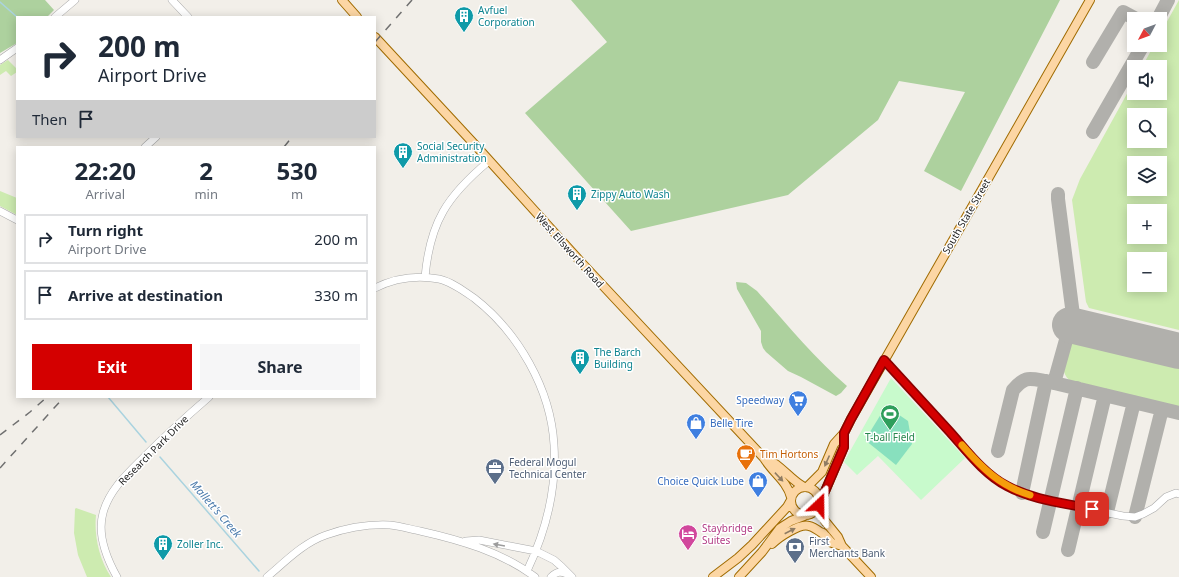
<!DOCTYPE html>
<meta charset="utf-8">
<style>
:root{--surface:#fff;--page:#f6f6f7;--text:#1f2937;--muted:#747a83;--line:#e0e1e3;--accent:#d40000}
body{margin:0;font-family:"Noto Sans",sans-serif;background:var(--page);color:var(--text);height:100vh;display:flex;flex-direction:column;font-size:15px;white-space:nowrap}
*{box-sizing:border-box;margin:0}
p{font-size:13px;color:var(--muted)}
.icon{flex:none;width:22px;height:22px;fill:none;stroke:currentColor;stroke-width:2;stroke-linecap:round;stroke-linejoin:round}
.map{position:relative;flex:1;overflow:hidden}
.side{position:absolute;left:16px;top:146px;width:360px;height:252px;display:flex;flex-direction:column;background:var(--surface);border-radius:0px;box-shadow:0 2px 10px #0003}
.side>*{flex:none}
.guide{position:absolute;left:16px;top:16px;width:360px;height:122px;border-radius:0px;box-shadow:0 2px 10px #0003;background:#fff;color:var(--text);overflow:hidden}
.needle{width:26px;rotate:229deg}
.controls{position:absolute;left:1127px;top:12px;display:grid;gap:8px}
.controls a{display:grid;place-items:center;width:40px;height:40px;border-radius:0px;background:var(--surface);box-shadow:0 2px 10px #0003;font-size:20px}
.pin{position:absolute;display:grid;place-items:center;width:34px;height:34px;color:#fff;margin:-17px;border-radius:8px;box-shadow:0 2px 6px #0006}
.me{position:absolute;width:44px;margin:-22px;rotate:23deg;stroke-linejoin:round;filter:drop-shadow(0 0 3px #0008)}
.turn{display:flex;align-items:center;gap:14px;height:84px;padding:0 16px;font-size:18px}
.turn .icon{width:52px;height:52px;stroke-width:2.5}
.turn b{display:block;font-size:28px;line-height:34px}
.then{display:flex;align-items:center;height:38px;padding:0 16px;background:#0003;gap:8px;font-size:15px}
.eta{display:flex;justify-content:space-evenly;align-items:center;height:68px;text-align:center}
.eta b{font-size:24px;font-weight:700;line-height:28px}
.cta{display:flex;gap:8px;margin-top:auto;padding:8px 16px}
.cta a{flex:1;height:46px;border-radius:0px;background:var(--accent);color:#fff;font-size:16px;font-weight:700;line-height:46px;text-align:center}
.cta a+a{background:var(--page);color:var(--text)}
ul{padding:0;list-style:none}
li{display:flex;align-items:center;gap:12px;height:50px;margin:0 8px 6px;padding:0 8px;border:2px solid var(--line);border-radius:0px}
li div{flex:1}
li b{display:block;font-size:15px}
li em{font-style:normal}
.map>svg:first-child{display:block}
.grass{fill:#cdebb0;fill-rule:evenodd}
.forest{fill:#add19e}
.park{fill:#c8facc}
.pitch{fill:#88e0be}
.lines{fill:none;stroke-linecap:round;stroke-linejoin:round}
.stream{stroke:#aad3df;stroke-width:1.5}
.taxiway{stroke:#b1b0ac;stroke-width:14}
.runway{stroke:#b1b0ac;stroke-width:36}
.minor-casing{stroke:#a9a9a9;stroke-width:8}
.major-casing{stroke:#a06b00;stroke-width:10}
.minor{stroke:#fff;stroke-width:7}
.major{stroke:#fcd6a4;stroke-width:8}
.rail{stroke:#707070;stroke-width:1.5;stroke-dasharray:8 8;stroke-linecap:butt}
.oneway{fill:#8f7c63}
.oneway2{fill:#9c9c9c}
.route-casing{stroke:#8a0000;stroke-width:10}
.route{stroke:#d40000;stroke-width:7}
.slow{stroke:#f59e0b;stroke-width:7}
.labels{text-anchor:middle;stroke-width:3;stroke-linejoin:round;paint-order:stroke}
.culture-label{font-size:10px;fill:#0d838f;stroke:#fff;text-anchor:start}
.street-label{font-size:10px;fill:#222;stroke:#fff}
.shop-label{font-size:10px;fill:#366cbe;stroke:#fff;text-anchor:end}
.leisure-label{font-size:10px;fill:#27864d;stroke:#fff}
.food-label{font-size:10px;fill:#c56008;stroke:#fff;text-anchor:start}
.service-label{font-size:10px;fill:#4e5e75;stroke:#fff;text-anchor:start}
.hotel-label{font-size:10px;fill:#b23c85;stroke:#fff;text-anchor:start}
.water-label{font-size:11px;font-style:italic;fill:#4a7aab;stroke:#fff}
</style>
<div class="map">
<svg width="1179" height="577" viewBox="0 0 1179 577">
<rect width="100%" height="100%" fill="#f2efe9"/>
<path class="grass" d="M1179 0V330L1089 308 1086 302 1072 200 1080 179 1134 81V93H1160V67H1142L1154 45H1160V34ZM1134 115H1160V141H1134ZM1134 163H1160V189H1134ZM1134 211H1160V237H1134ZM1134 259H1160V285H1134Z
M8 60 17 69V72L11 76 6 71 0 75V65Z
M0 191 17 198V215L0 206Z
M1074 339H1080L1179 363V407L1080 386C1064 381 1061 370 1064 355 1066 348 1067 343 1074 339Z
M76 508 96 515C94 536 99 559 111 577H87L78 555 74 533 75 509Z"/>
<path class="forest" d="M0 0H45L54 10 47 17H17V43L0 53Z
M571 0H1060L961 191 924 171 965 92 899 81 878 120 788 195 631 231 525 113 607 42Z
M736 282 746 283 757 291C786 323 814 358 847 386L841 393 836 396 801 377 788 371 766 352 763 348 761 342V331L737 289Z"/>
<path class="park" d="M891 378 965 458 921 500 878 456 857 475 844 462Z"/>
<path class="pitch" d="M886 406 908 421 912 444 896 465 865 440Z"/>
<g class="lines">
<path class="stream" d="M0 2 17 17
M108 397 146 442
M160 457 259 571"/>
<path class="taxiway" d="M1158 19 1168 0
M1093 62 1123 12 1136 19
M1093 132 1143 45
M1054 383 1073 315 1058 199V194
M998 451 1013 390C1025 376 1028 378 1046 381L1179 413
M1022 493 1046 381
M1107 512 1134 402
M1135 517 1162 409
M1043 532 1077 388
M1068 550 1105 395"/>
<path class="runway" d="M1070 325 1179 351"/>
<defs>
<path id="minor" d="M172 0 188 17
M55 17 75 0
M0 60 17 48
M145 147 156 137
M0 211 17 220
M425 277C430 222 447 196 489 161
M375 288C395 278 417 275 439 279 452 282 464 291 474 298 518 332 551 389 554 445 557 490 546 531 527 571
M884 360 976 461 995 478 1007 486 1022 493 1050 501 1123 516 1135 517 1143 514 1154 508 1166 497 1176 493 1179 494
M466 541 479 540 536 551 554 560 562 567 572 577
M117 577C107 559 97 534 103 513 109 490 128 473 144 457 165 436 187 416 209 397
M267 577C286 561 303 543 326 535 346 528 369 524 390 525 400 526 410 529 420 531 460 540 502 552 535 577
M551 577C557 571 561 571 569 575"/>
<path id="major" d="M342 0 357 17
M375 37 477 147 579 260 764 458C772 472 787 481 791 497
M764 458C780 463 789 479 804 487
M791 501a14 14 0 1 1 28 0a14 14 0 1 1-28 0Z
M807 487 822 472 834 444 844 433
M819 500 823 496 844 447V433L851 419 1090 0
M819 505 825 521 838 537 842 546 871 577
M823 533 832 543 842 546
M772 544C779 537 800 523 809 526 815 527 821 533 826 536
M713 577 738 558 752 545 787 507 791 500
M739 577 762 552 780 528 791 521 804 516"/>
</defs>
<use href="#minor" class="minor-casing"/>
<use href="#major" class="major-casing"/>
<use href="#minor" class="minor"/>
<use href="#major" class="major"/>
<path class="rail" d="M375 42 412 0
M284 147 292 137
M0 435 30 412 47 397
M0 468 64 397"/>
</g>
<defs><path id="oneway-solid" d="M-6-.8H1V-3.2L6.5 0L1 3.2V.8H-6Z"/></defs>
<g class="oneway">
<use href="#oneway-solid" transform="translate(827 461) rotate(114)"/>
<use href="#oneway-solid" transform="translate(779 477) rotate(47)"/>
<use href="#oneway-solid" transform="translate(790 531) rotate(-27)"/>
</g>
<use class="oneway2" href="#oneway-solid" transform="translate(499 545) rotate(-170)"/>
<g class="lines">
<defs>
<path id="route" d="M819 505V500L823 496 844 447V433L851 419 884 360C906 384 928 408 950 432 967 451 984 474 1007 486 1033 500 1064 503 1092 509"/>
</defs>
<use href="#route" class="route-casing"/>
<use href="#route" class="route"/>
<path class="slow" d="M962 445C982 468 1000 486 1030 495"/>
</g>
<defs>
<symbol id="building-pin" viewBox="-11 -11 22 30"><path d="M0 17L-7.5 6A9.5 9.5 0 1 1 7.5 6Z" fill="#0f9aa8" stroke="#fff"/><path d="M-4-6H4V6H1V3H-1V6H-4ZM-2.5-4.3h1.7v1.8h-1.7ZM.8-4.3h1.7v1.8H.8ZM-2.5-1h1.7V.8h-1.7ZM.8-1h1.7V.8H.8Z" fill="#fff"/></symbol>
<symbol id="supermarket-pin" viewBox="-11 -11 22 30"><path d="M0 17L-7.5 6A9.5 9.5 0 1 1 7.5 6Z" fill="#3f7fe0" stroke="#fff"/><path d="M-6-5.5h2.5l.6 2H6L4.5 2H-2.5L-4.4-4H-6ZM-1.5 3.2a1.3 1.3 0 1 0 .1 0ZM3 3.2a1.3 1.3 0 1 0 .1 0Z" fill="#fff"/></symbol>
<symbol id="stadium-pin" viewBox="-11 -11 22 30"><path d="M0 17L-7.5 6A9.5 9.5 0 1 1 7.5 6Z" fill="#2e9e5b" stroke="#fff"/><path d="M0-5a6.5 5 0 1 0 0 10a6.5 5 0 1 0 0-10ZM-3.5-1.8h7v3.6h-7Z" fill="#fff"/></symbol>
<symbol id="shop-pin" viewBox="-11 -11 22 30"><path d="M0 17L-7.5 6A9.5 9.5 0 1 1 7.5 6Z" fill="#3f7fe0" stroke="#fff"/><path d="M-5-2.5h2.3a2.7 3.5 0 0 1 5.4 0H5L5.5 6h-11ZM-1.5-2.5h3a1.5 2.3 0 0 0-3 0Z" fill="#fff"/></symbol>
<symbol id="cafe-pin" viewBox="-11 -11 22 30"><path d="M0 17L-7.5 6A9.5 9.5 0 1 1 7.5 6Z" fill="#e8710a" stroke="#fff"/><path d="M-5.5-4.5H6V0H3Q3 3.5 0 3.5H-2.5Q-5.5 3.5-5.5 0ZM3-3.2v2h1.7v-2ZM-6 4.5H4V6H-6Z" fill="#fff"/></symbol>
<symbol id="office-pin" viewBox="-11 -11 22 30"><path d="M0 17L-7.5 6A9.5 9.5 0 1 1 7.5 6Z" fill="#5c6f8a" stroke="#fff"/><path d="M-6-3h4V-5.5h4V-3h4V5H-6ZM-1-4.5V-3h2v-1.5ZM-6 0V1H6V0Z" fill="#fff"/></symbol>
<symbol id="hotel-pin" viewBox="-11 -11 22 30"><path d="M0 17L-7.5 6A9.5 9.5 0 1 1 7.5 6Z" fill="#d1479c" stroke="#fff"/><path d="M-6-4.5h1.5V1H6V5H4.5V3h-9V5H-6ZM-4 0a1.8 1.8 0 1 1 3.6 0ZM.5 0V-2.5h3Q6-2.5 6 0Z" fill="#fff"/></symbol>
<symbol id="bank-pin" viewBox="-11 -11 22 30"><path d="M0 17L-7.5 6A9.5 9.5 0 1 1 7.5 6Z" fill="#5c6f8a" stroke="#fff"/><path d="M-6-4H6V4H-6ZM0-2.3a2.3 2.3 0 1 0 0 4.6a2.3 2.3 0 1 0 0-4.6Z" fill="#fff"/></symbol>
</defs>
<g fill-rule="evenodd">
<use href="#building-pin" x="453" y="5" width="22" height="30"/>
<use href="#building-pin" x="392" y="141" width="22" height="30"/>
<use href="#building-pin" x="566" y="183" width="22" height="30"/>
<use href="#building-pin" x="569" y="347" width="22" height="30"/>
<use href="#supermarket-pin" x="787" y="389" width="22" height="30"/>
<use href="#stadium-pin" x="879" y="403" width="22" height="30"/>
<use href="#shop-pin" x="685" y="412" width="22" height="30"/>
<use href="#cafe-pin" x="735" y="443" width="22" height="30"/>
<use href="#office-pin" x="484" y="457" width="22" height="30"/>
<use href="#shop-pin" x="747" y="470" width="22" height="30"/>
<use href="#hotel-pin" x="677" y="523" width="22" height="30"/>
<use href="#building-pin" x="152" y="533" width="22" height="30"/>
<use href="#bank-pin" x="784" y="536" width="22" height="30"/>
</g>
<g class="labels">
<g class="culture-label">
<text x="478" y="14">Avfuel<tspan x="478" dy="12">Corporation</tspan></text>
<text x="417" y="150">Social Security<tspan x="417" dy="12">Administration</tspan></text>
<text x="591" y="198">Zippy Auto Wash</text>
<text x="594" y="356">The Barch<tspan x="594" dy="12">Building</tspan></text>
<text x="177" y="548">Zoller Inc.</text>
</g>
<g class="street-label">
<text transform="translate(966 216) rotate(-60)" y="4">South State Street</text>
<text transform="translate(570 250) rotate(48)" y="4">West Ellsworth Road</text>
<text transform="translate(153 450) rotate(-45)" y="4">Research Park Drive</text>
</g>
<g class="shop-label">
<text x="784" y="404">Speedway</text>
<text x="710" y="427" text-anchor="start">Belle Tire</text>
<text x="744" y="485">Choice Quick Lube</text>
</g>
<g class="leisure-label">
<text x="890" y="441">T-ball Field</text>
</g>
<g class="food-label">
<text x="760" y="458">Tim Hortons</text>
</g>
<g class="service-label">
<text x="509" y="466">Federal Mogul<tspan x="509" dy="12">Technical Center</tspan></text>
<text x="809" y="545">First<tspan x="809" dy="12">Merchants Bank</tspan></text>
</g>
<g class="hotel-label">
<text x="702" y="532">Staybridge<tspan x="702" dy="12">Suites</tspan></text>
</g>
<g class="water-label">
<text transform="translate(216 509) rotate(49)" y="4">Mallett's Creek</text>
</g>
</g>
</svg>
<div class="controls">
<a><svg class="needle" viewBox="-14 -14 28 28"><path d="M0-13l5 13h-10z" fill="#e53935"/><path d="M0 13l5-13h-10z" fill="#747a83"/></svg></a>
<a><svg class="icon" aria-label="sound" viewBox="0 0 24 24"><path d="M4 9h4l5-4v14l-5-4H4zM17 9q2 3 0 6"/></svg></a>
<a><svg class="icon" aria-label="search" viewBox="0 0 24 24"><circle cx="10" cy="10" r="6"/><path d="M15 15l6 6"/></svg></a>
<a><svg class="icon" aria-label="layers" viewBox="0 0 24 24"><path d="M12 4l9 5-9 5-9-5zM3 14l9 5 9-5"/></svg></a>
<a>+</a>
<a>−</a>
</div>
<div class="pin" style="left:1092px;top:509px;background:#d93025"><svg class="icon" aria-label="arrive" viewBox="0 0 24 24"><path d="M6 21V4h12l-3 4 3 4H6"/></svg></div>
<svg class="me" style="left:819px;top:505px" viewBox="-20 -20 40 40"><path d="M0-17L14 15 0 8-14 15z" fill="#d40000" stroke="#fff" stroke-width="4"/></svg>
<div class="guide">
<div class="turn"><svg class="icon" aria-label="right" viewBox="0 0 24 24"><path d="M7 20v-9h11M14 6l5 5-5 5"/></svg><div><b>200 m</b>Airport Drive</div></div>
<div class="then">Then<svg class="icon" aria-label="arrive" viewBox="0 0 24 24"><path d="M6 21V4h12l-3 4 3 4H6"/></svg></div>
</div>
<section class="side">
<div class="eta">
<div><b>22:20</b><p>Arrival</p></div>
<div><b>2</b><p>min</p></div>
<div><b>530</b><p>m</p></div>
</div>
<ul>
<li><svg class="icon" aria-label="right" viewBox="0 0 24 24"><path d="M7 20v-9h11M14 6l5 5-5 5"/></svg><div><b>Turn right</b><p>Airport Drive</p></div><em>200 m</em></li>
<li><svg class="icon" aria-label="arrive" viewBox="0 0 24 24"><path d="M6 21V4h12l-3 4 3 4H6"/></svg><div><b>Arrive at destination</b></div><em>330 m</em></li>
</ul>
<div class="cta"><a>Exit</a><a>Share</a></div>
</section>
</div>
